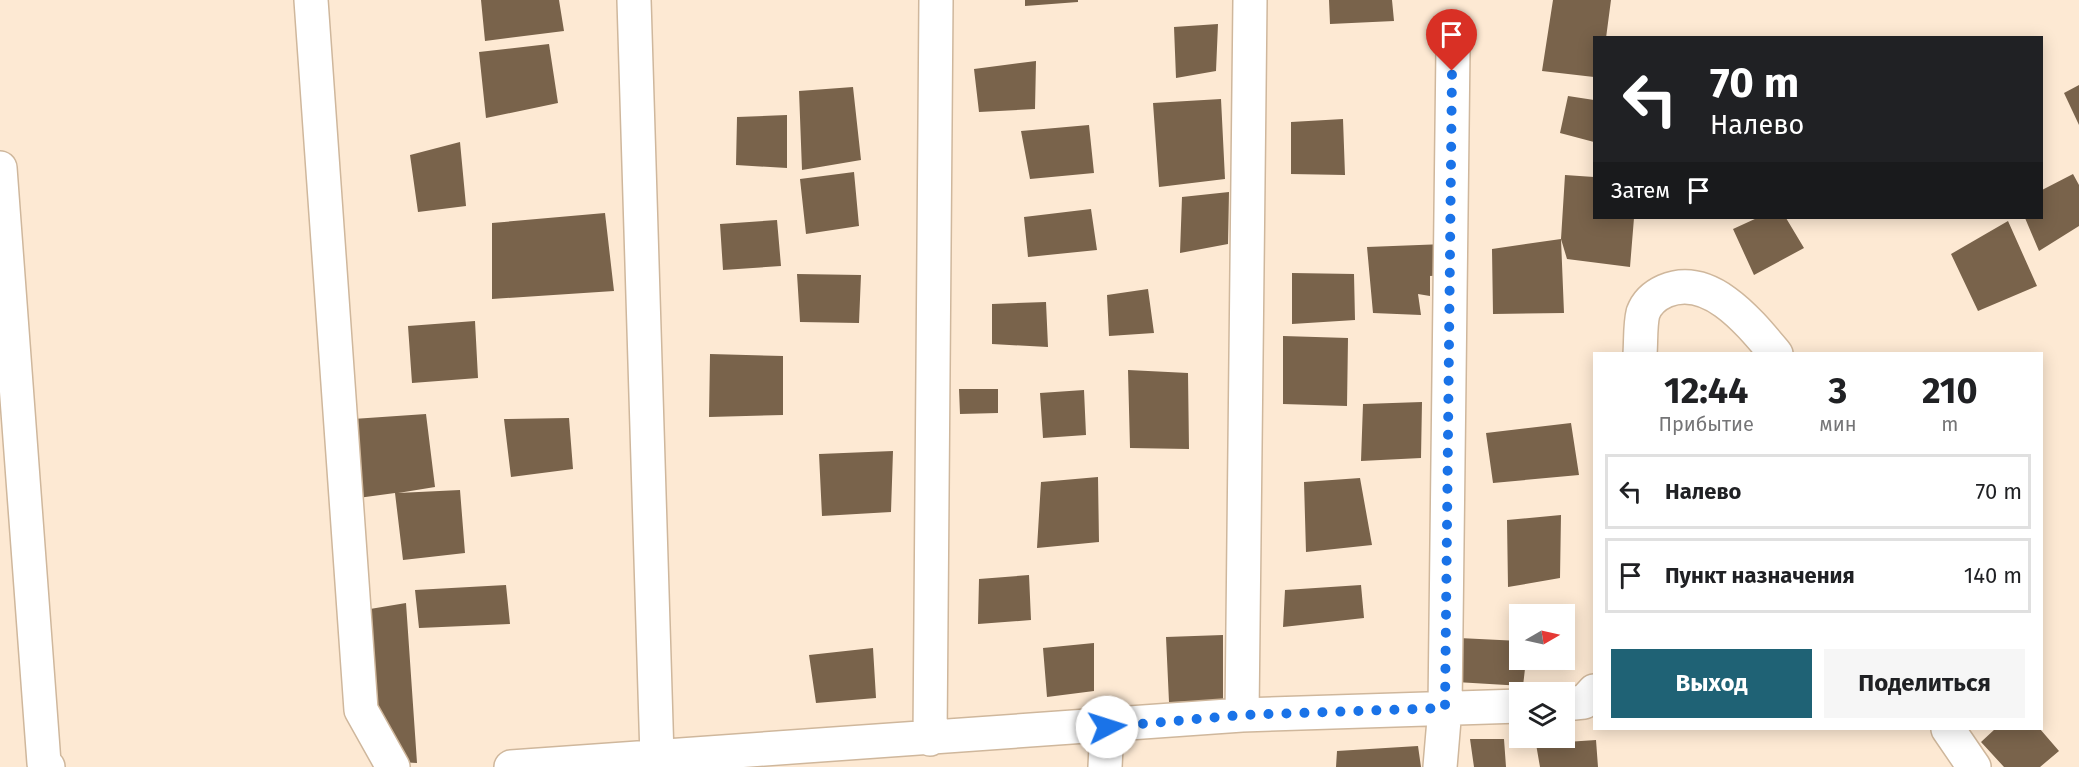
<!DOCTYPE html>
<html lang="ru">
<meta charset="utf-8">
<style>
:root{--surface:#fff;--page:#f6f6f6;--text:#202124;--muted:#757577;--line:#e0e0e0;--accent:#1f6275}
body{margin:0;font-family:"Fira Sans",sans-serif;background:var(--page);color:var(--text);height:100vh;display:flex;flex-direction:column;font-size:22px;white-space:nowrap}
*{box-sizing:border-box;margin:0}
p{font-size:20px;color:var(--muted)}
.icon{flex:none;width:33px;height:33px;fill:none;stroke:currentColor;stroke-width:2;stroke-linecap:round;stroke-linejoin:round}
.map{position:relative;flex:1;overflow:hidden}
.drawer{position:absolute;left:1593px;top:352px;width:450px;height:378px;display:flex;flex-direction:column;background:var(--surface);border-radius:0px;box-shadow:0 3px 15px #0003}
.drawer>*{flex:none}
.hud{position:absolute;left:1593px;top:36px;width:450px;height:183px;border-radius:0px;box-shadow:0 3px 15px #0003;background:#202124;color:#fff;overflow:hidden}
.needle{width:39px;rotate:81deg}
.controls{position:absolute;left:1509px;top:604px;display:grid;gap:12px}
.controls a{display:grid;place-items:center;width:66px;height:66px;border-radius:0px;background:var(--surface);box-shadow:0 3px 15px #0003;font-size:30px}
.pin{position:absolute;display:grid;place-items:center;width:51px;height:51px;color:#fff;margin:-62px -26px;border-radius:50% 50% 50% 0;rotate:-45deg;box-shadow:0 0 6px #0007}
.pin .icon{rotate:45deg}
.me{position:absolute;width:66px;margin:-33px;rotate:85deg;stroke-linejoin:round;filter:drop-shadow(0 0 4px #0008)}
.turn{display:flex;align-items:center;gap:21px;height:126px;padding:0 18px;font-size:27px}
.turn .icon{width:78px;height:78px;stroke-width:2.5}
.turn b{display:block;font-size:42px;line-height:51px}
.then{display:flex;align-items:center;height:57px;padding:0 18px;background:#0003;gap:12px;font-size:22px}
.eta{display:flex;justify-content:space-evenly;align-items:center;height:102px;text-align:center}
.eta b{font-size:36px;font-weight:700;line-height:42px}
.primary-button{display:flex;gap:12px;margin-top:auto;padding:12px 18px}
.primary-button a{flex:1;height:69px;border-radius:0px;background:var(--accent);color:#fff;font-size:24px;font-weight:700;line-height:69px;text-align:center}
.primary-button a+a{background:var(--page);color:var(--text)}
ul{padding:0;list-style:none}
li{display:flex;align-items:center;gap:18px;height:75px;margin:0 12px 9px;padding:0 6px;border:3px solid var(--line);border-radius:0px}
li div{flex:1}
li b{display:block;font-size:22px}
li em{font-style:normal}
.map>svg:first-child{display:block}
.building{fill:#79634b}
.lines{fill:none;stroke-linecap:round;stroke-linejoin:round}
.minor-casing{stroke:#cfb79c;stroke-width:36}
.minor{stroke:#fff;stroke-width:33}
.route{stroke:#1a73e8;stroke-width:10;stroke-dasharray:0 18}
</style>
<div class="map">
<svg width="2079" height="767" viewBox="0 0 2079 767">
<rect width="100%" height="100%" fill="#fde9d3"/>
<path class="building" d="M481 0H559L564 31 485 41Z
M1025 0H1078V2L1025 6Z
M1329 0H1392L1394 21 1330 24Z
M1553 0H1611L1606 38H1594V77L1542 71Z
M1218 24 1216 71 1176 78 1174 27Z
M549 44 558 103 486 118 479 52Z
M1036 61 1035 109 979 112 974 69Z
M2079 85V125L2064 93Z
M853 87 861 160 802 170 799 91Z
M1568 96 1594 100V142L1560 133Z
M1221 99 1225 179 1159 187 1153 103Z
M787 115V168L736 165 737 117Z
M1343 119 1345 175 1291 174V122Z
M1089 125 1094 173 1030 179 1021 131Z
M460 142 466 206 418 212 410 155Z
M854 172 859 226 806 234 800 179Z
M2073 174 2079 185V226L2039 251 2025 218H2042V190Z
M1565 175 1594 177V218H1634L1630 267 1567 259 1561 239Z
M1229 192 1228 244 1180 253 1182 197Z
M1091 209 1097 250 1028 257 1024 217Z
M605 213 614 291 492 299V223Z
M1757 218H1786L1804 248 1754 275 1733 229Z
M777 220 781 266 723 270 720 224Z
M2008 221 2037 286 1978 311 1951 254Z
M1561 239 1564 313 1493 314 1492 249Z
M1445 244 1446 275 1430 276V296L1418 294 1421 315 1373 313 1367 247Z
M1292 273 1354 274 1355 320 1292 324Z
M797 274 861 275 859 323 800 322Z
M1148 289 1154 333 1109 336 1107 295Z
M1046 302 1048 347 992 344V304Z
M475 321 478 378 412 383 408 326Z
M1283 336 1348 338 1347 406 1283 404Z
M710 354 783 356V415L709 417Z
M1128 370 1188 373 1189 449 1130 448Z
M959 389H998V413L960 414Z
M1084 390 1086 435 1043 438 1040 393Z
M1422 402 1421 458 1361 461 1363 404Z
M426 414 435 487 398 493 460 490 465 553 403 560 395 493 358 498 353 419Z
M569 418 573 469 511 477 504 419Z
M1571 423 1579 475 1493 483 1486 433Z
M893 451 891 512 822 516 819 454Z
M1098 477 1099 542 1037 548 1041 482Z
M1360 478 1372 545 1306 552 1304 482Z
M1561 515 1560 578 1508 587 1507 520Z
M1029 575 1031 620 978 624 979 579Z
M506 585 510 624 419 628 415 590Z
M1361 585 1364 618 1283 627 1285 590Z
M406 603 417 763 399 762 373 714 370 609Z
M1223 635V701L1169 702 1166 637Z
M1459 638 1520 641V660H1526L1523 686 1456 682Z
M1094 643V691L1047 697 1043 648Z
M873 648 876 698 816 703 809 655Z
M1995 729H2040L2059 751 2040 767H2004L1981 742Z
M1470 739H1504L1506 767H1474Z
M1596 740 1598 767H1540L1536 744Z
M1418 746 1421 767H1336L1337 751Z"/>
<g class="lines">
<defs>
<path id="minor" d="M311 0 361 710 393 767
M634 0 657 757
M0 168 44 763 48 767
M1640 354C1641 341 1640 325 1643 313 1647 302 1656 295 1665 291 1710 272 1750 323 1776 354
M1564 704 1584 702 1594 691
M1242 715 1250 0
M1948 729 1974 767
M930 739 936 0
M511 767 1242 715 1520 706
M1105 767 1107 727
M1440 767 1445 708 1453 48"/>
</defs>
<use href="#minor" class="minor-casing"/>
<use href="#minor" class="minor"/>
</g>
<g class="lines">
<path class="route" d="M1107 727 1242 715 1445 708 1452 71"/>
</g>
</svg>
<div class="controls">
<a><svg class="needle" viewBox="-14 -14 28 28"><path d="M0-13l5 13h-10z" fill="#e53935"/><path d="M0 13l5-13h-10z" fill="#757577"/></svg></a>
<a><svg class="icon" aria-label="layers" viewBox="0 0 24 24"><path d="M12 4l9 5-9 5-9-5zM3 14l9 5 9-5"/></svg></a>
</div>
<div class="pin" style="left:1452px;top:71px;background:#d93025"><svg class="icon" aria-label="arrive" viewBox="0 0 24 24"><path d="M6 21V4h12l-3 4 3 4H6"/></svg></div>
<svg class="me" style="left:1107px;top:727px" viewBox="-20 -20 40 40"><circle r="19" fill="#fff"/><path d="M0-13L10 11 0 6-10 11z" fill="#1a73e8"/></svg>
<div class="hud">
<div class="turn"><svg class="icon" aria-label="left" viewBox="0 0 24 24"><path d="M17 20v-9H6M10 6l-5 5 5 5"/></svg><div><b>70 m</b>Налево</div></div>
<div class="then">Затем<svg class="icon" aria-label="arrive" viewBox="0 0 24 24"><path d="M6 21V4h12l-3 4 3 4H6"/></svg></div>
</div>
<section class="drawer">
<div class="eta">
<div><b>12:44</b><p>Прибытие</p></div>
<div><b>3</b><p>мин</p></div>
<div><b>210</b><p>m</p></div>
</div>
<ul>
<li><svg class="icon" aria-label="left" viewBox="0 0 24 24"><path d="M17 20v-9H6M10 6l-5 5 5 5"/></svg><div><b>Налево</b></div><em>70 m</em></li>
<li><svg class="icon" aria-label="arrive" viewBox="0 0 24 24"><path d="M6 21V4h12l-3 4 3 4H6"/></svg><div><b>Пункт назначения</b></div><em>140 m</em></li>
</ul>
<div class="primary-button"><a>Выход</a><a>Поделиться</a></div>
</section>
</div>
